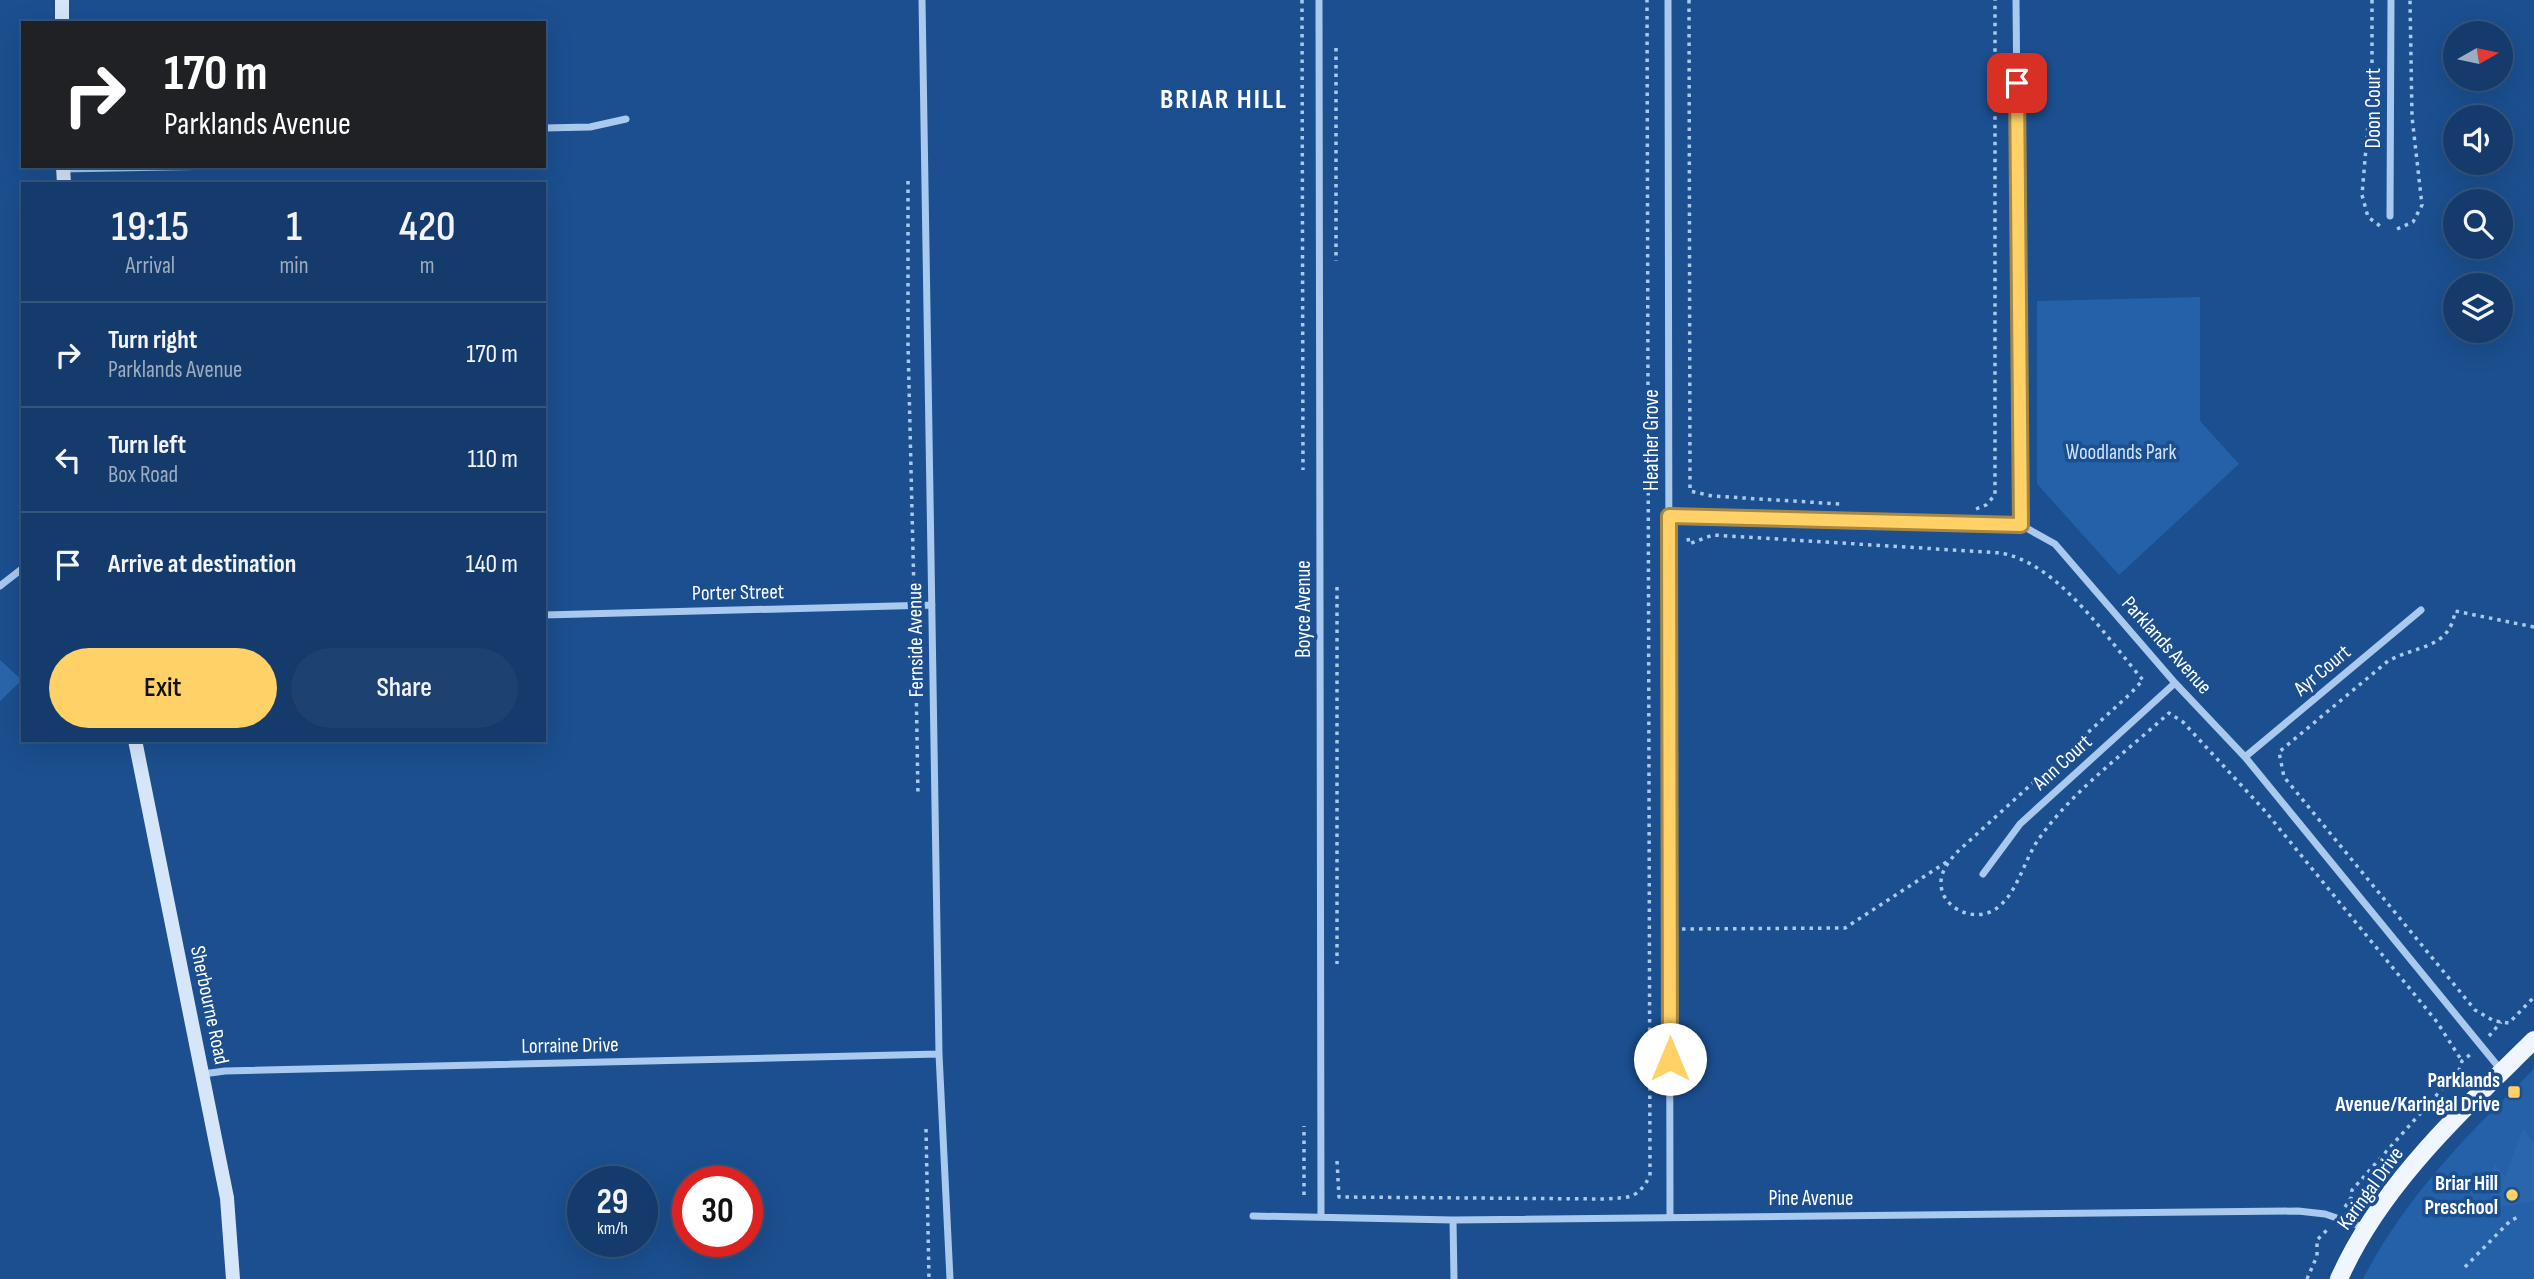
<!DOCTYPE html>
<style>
:root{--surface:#143b6b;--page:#1d4271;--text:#f1f3f6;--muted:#9dadc1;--line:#33557e;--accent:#ffd166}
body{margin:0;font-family:"Sofia Sans Condensed",sans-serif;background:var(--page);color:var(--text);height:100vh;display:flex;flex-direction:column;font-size:26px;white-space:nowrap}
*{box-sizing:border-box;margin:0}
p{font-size:23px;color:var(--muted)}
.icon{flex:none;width:38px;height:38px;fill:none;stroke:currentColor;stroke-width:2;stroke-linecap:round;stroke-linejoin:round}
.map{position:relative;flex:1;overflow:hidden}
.sheet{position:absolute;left:21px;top:182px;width:525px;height:560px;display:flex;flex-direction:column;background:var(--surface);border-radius:0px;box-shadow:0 7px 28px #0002,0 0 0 2px var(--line)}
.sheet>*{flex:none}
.banner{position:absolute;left:21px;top:21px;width:525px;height:147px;border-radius:0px;box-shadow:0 7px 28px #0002,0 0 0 2px var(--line);background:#202124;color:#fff;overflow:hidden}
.needle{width:46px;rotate:81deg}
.tools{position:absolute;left:2443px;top:21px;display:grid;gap:14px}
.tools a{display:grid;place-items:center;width:70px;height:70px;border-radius:50%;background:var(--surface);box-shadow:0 7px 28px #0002,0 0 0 2px var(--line);font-size:35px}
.speed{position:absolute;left:567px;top:1166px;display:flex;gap:14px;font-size:35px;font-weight:700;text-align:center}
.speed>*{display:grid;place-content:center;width:91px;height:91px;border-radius:50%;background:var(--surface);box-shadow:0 7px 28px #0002,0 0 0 2px var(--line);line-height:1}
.speed small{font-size:18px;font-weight:400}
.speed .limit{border:10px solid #d22;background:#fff;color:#111}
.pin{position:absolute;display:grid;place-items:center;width:60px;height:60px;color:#fff;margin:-30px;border-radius:14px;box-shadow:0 4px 10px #0006}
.me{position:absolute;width:77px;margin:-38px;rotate:0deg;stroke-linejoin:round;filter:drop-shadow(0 0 5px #0008)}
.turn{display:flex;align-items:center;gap:24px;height:147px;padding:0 28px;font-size:32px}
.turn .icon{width:91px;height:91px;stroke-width:2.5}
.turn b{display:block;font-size:49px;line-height:60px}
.eta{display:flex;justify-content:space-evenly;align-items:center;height:119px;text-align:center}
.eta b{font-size:42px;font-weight:600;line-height:49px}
.cta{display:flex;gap:14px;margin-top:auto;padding:14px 28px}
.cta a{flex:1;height:80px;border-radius:42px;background:var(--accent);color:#111;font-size:28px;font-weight:600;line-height:80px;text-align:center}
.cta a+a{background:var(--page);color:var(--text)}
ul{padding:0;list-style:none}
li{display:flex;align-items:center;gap:21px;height:105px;padding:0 28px;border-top:2px solid var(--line)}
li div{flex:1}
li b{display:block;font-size:26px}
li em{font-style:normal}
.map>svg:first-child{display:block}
.green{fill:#2461a8}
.building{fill:#2a66ad}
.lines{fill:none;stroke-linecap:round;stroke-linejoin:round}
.path{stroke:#a9c9ee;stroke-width:3.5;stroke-dasharray:3.5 5;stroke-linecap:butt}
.street{stroke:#a9c9ee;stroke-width:7}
.secondary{stroke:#d6e6fa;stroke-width:14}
.primary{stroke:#f0f6ff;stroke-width:18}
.route-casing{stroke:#a68842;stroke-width:18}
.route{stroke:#ffd166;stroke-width:12}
.poi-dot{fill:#ffd166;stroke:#1b4f8f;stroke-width:2.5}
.labels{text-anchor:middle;stroke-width:7;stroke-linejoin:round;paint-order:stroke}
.street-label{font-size:21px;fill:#fff;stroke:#1b4f8f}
.park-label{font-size:21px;fill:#cfe3fa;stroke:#1b4f8f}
.poi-label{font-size:21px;font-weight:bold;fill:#fff;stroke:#1b4f8f;text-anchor:end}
.district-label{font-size:28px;font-weight:bold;letter-spacing:2px;fill:#fff;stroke:#1b4f8f}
</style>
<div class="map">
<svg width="2534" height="1279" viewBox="0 0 2534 1279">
<rect width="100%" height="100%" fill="#1b4f8f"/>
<path class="green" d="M2200 297V421L2239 464 2119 575 2037 484V301Z
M2534 1069V1279H2363C2405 1197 2469 1133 2534 1069Z"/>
<path class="building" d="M0 660 22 680 0 701Z
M2523 1129 2534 1143V1201L2500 1207 2485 1189 2495 1164 2505 1177Z"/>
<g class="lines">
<path class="path" d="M1302 0 1303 470
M1689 0 1690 491 1712 496 1840 504
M2372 0V77L2362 195 2368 217 2380 226
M1336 48V261
M908 181V344L914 593
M2397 229 2413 222 2422 205 2412 117 2410 0
M1976 509 1986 505 1995 495V0
M1688 538 1689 544 1713 535 2001 553C2059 564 2105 636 2143 680L2130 694 1955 854C1949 862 1941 871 1941 882 1940 907 1972 922 1992 911 2016 899 2023 862 2038 840 2072 791 2125 753 2169 713L2183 722 2265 811 2437 1022 2462 1061
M1337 587V964
M915 618 918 796
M2534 627 2455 611C2450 649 2417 645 2388 661L2279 752 2284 777 2475 1010 2494 1021 2509 1023 2534 997
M1682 929 1845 928 1948 861
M2489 1036 2501 1022
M926 1129 929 1279
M1337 1161 1339 1197 1606 1199C1631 1197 1637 1199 1650 1176L1647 0
M1304 1195V1126
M2345 1207 2351 1198 2352 1190 2459 1070 2462 1061 2471 1054
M2465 1267 2510 1221 2520 1216
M2307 1279 2317 1256V1240L2327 1230"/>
<path class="street" d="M922 0 939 1054 950 1279
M1319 0 1321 1217
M1668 0 1670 1217
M2016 0 2021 525
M544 128 590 127 626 119
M63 169 220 166
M2390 216 2391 0
M1669 516 2021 525 2055 544 2175 683 2245 757 2501 1070
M0 586 23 568
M544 615 932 605
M2245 757 2421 610
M1983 874 2020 824 2175 683
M203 1074 225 1071 939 1054
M1253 1216 1453 1220 2298 1211 2325 1214 2366 1228
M1453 1220 1454 1279"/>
<path class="secondary" d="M62 23V0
M63 166 64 184
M135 740 227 1198 233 1279"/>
<path class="primary" d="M2339 1279C2381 1184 2462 1111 2534 1040"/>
</g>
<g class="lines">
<defs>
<path id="route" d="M1670 1059 1669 516 2021 525 2017 83"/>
</defs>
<use href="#route" class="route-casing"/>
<use href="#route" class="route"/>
</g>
<g class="poi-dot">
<rect x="2507" y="1085" width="14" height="14" rx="3.5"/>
<circle cx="2512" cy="1195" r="7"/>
</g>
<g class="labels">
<g class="street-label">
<text transform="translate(2373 108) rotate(-90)" y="7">Doon Court</text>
<text transform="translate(1651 440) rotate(-90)" y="7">Heather Grove</text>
<text transform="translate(738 592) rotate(-1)" y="7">Porter Street</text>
<text transform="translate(1303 609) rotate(-90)" y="7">Boyce Avenue</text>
<text transform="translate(915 640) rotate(-91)" y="7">Fernside Avenue</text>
<text transform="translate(2167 645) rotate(48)" y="7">Parklands Avenue</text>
<text transform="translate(2322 670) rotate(-40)" y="7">Ayr Court</text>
<text transform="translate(2062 762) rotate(-42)" y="7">Ann Court</text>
<text transform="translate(210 1005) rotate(78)" y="7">Sherbourne Road</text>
<text transform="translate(570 1045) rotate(-1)" y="7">Lorraine Drive</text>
<text transform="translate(2370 1188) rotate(-54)" y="7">Karingal Drive</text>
<text x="1811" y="1205">Pine Avenue</text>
</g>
<g class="park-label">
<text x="2121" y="459">Woodlands Park</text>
</g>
<g class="poi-label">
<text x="2500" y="1087">Parklands<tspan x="2500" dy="24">Avenue/Karingal Drive</tspan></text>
<text x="2498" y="1190">Briar Hill<tspan x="2498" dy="24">Preschool</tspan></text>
</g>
<g class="district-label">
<text x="1224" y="108">BRIAR HILL</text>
</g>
</g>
</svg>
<div class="tools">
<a><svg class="needle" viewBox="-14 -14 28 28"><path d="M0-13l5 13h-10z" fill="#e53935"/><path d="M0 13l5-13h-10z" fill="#9dadc1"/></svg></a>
<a><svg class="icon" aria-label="sound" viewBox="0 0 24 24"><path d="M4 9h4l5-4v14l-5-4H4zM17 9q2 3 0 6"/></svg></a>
<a><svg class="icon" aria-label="search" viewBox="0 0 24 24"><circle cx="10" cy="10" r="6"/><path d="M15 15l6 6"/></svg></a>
<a><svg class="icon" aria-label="layers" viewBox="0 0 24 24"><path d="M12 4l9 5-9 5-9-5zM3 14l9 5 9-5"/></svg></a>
</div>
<div class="speed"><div>29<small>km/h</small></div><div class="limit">30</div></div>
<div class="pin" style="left:2017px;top:83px;background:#d93025"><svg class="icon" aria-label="arrive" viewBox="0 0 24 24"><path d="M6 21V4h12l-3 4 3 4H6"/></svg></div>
<svg class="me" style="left:1670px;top:1059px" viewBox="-20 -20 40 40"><circle r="19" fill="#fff"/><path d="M0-13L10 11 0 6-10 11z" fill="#ffd166"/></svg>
<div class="banner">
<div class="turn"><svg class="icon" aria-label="right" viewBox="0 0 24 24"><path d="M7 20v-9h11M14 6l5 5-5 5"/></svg><div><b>170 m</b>Parklands Avenue</div></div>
</div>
<section class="sheet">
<div class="eta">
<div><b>19:15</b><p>Arrival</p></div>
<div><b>1</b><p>min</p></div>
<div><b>420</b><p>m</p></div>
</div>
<ul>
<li><svg class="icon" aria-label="right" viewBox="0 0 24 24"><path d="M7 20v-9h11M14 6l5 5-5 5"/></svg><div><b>Turn right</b><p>Parklands Avenue</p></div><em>170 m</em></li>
<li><svg class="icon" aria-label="left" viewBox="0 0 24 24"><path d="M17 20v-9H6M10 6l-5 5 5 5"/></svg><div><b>Turn left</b><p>Box Road</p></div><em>110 m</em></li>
<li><svg class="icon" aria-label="arrive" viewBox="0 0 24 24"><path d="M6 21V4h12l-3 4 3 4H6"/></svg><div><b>Arrive at destination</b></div><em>140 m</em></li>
</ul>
<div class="cta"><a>Exit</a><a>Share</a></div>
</section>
</div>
